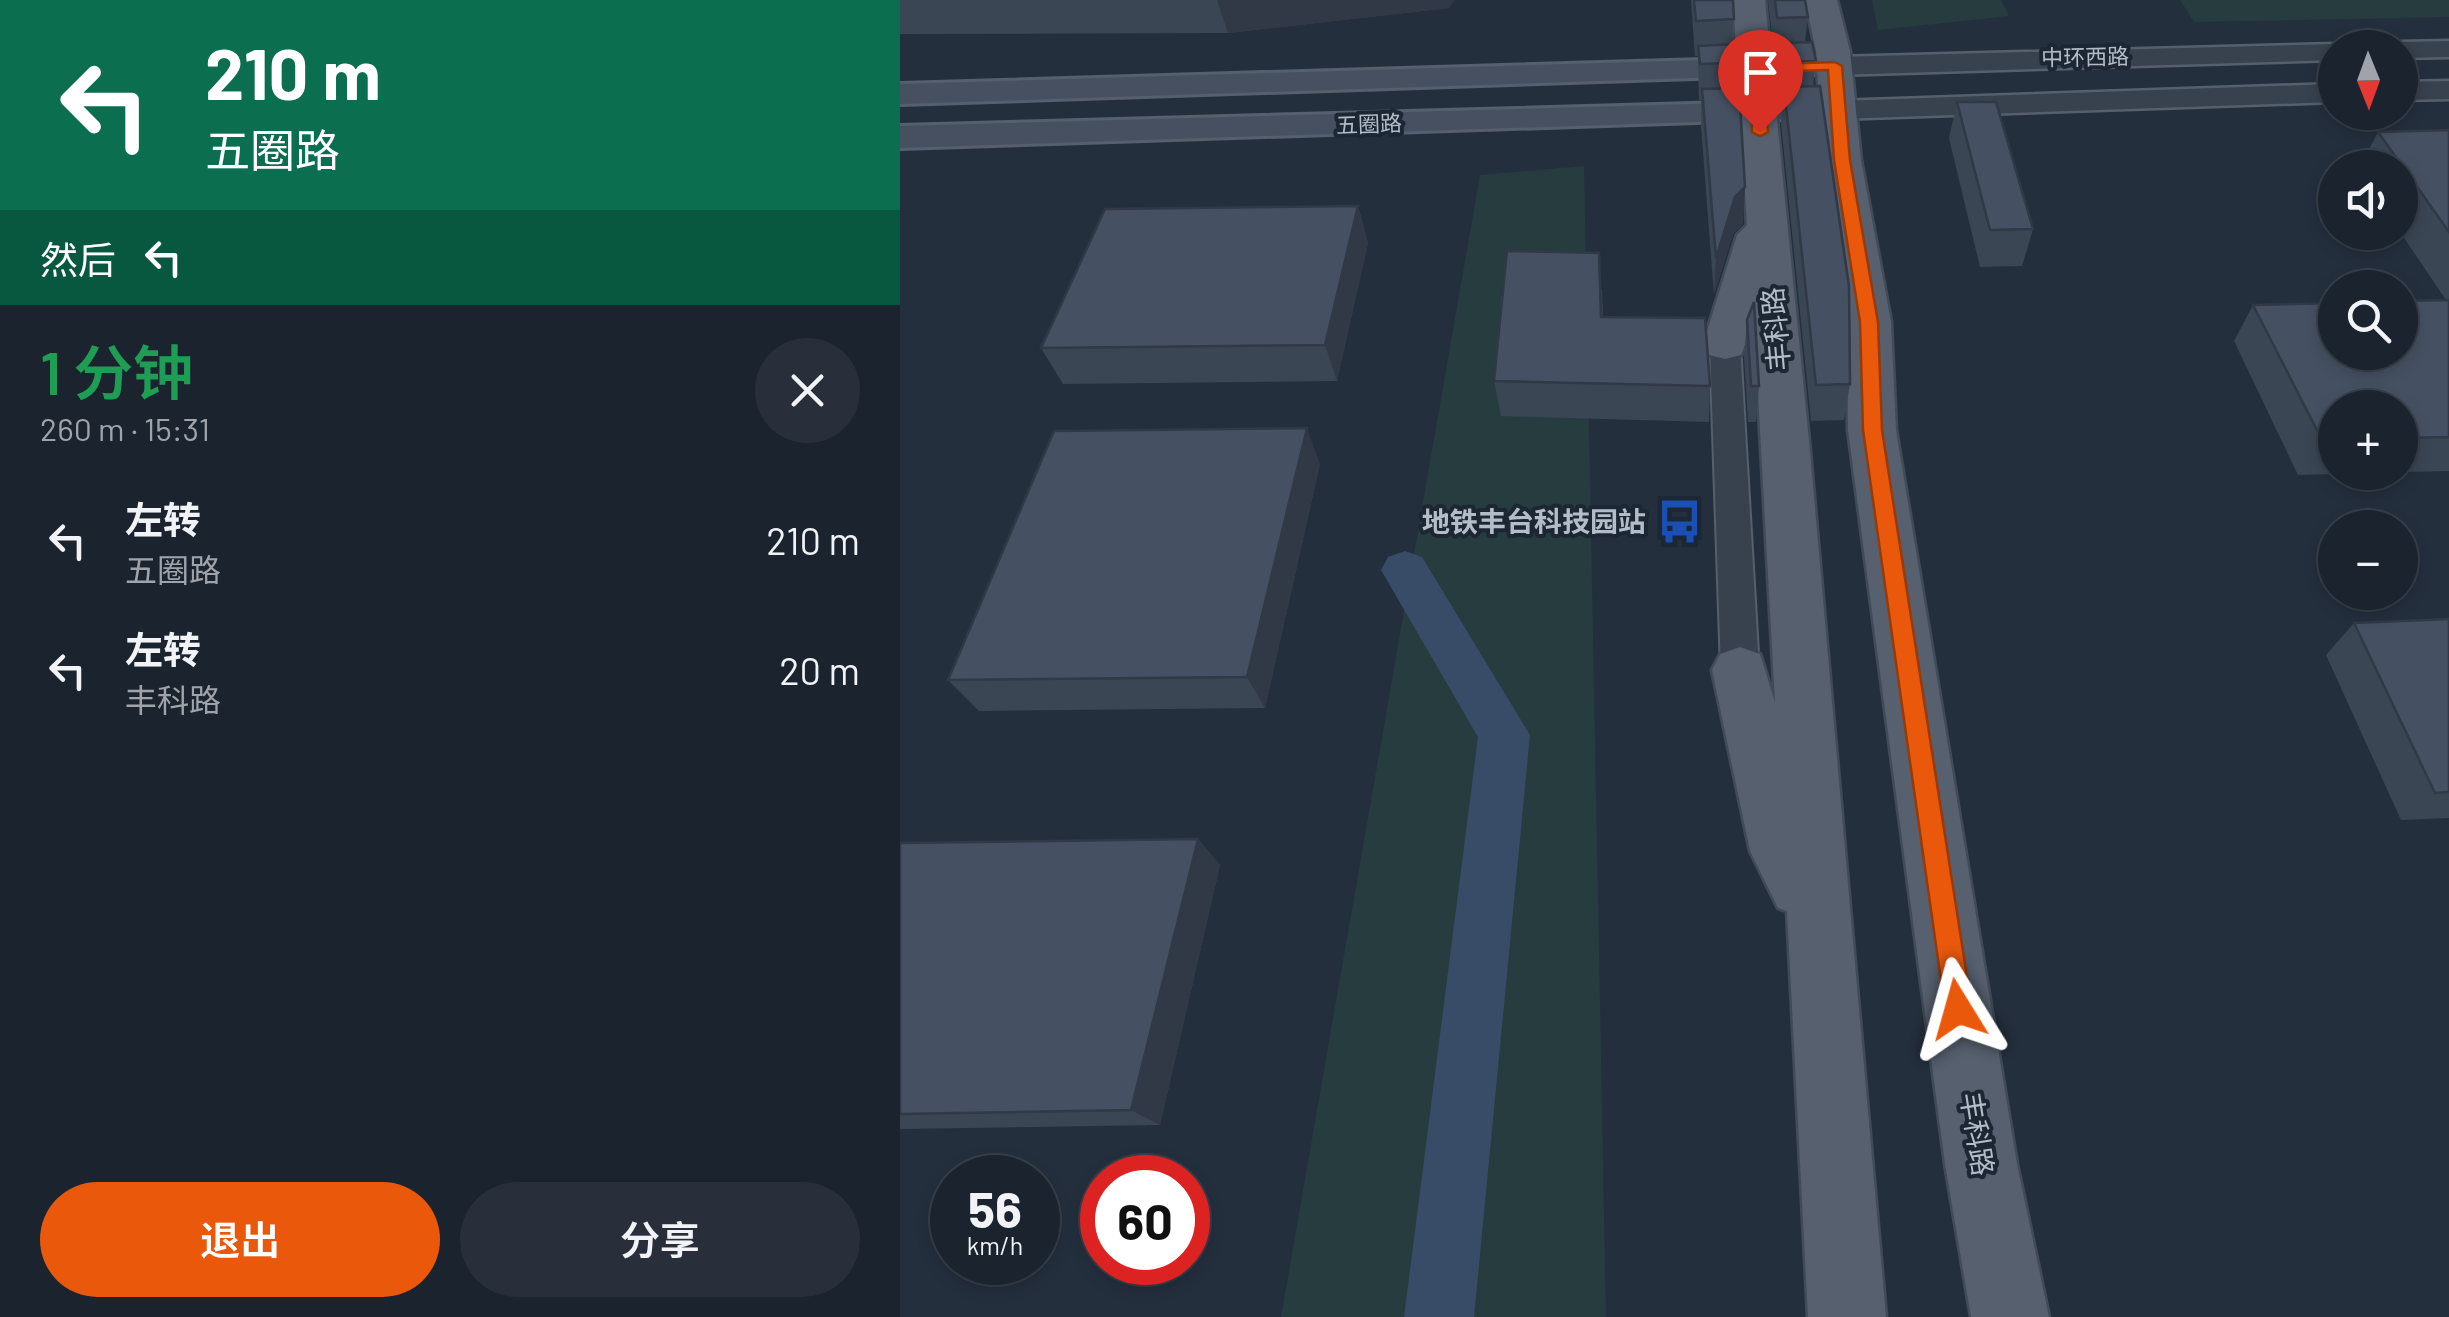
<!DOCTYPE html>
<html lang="zh">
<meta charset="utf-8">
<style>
:root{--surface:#1b232e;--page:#282f3a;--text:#f1f3f6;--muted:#a0a4aa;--line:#39404a;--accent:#ea580c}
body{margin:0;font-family:Barlow,"Noto Sans SC",sans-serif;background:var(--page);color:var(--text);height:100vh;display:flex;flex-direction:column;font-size:38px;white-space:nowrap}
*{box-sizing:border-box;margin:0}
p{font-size:32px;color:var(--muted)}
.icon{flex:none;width:55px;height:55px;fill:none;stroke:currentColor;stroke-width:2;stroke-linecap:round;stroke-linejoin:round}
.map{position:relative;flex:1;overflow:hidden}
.details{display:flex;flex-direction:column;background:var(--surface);width:900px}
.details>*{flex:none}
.banner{background:#0b6e4f;color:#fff;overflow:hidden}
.needle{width:65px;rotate:179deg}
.buttons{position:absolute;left:1418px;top:30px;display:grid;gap:20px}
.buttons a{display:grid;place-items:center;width:100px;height:100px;border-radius:50%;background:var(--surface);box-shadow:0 5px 15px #0003,0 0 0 2px var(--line);font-size:50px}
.speed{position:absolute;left:30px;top:1155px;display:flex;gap:20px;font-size:50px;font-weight:700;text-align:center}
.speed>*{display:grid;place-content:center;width:130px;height:130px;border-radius:50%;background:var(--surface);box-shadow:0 5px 15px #0003,0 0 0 2px var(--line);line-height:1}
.speed small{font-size:25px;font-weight:400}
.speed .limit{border:15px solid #d22;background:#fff;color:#111}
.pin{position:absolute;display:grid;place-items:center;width:85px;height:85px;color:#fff;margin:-102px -42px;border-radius:50% 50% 50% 0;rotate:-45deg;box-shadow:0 0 10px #0007}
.pin .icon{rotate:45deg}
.me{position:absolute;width:110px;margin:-55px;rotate:352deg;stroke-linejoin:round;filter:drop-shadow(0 0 8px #0008)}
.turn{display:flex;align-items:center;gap:35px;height:210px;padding:0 40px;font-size:45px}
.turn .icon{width:130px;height:130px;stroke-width:2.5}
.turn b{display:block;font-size:70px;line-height:85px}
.then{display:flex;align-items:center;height:95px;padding:0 40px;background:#0003;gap:20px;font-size:38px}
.round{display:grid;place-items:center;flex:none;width:105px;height:105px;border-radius:52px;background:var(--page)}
.headline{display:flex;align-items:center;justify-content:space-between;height:170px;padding:0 40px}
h1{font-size:60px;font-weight:600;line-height:75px;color:#1e9e55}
.button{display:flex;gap:20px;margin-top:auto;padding:20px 40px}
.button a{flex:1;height:115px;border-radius:60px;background:var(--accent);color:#fff;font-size:40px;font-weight:600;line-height:115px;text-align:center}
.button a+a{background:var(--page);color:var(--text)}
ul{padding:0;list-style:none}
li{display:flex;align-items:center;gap:30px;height:130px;padding:0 40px}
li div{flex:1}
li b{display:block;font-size:38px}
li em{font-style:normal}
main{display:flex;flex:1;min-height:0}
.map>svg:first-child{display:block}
.green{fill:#263c3f}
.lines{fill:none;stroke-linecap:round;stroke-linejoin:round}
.canal{fill:#394c67;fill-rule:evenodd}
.minor-casing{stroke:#565f6c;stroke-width:4}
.tertiary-casing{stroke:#565f6c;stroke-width:5}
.secondary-casing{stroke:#565f6c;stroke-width:6}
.primary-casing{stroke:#414a57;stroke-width:5}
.minor{fill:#38414e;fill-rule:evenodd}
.tertiary{fill:#38414e;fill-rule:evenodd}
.secondary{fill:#465061;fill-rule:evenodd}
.primary{fill:#56606e;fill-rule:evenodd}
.wall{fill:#3b4654}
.shaded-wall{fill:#303945}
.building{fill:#455162;stroke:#303945;stroke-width:2.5}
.route{fill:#ea580c;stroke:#983908;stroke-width:2.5}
.labels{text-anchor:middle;stroke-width:8;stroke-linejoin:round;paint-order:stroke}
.far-street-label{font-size:22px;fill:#b4bcc9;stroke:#1d2633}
.street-label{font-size:28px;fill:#b4bcc9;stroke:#1d2633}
.poi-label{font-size:28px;font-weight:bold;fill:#b4bcc9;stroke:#1d2633;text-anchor:end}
</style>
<main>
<section class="details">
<div class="banner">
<div class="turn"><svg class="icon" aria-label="left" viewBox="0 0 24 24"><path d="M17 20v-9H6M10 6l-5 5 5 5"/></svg><div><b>210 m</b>五圈路</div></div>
<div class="then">然后<svg class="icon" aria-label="left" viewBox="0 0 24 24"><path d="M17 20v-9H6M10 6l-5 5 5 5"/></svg></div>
</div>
<div class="headline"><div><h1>1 分钟</h1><p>260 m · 15:31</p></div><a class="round"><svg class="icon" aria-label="close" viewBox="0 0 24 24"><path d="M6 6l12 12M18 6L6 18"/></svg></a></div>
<ul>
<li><svg class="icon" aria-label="left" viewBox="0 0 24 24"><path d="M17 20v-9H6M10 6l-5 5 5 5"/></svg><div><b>左转</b><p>五圈路</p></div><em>210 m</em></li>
<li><svg class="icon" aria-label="left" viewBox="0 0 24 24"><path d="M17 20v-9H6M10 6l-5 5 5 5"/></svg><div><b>左转</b><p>丰科路</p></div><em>20 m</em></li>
</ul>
<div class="button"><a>退出</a><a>分享</a></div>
</section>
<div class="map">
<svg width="1549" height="1317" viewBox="0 0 1549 1317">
<rect width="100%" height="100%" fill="#242f3e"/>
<path class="green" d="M972 0H1101L1109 16 978 30Z
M1280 0H1549V17L1294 22Z
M684 166 706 1317H381L580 175Z"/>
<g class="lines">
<path class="canal" d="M505 551 522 557 630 735 574 1317H504L578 737 481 570 488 557Z"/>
<defs>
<path id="minor" d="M825 334 836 337 840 344 859 670 853 681 840 686 827 681 821 670 810 344 814 337Z"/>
<path id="tertiary" d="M1549 41V57L1500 58V48H1488L1500 42Z
M1435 44 1446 48H1435V60L935 75 925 72 921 66 925 60 935 57Z
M1549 81V99L1500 100V82Z
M1435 84V102L938 119 927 116 923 110 927 104 938 101Z"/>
<path id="secondary" d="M935 56 947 59 952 66 947 73 0 104V84Z
M938 100 950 103 955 110 950 117 0 148V126Z"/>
<path id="primary" d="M833 0H865L910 451 986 1317H908L887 911 878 908 850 851 812 670 820 654 840 647 860 654 875 702 854 321 841 355 825 359 809 355 803 344 837 235 847 225Z
M905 0H937L950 51 961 160 991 322 996 430 1117 1164 1149 1317H1071L1045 1164 948 430 947 322 923 160 916 51Z"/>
</defs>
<use href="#minor" class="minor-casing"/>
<use href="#tertiary" class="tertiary-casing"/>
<use href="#secondary" class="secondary-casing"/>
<use href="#primary" class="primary-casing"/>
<use href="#minor" class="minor"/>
<use href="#tertiary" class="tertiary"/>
<use href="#secondary" class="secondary"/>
<use href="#primary" class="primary"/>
</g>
<path class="wall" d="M0 0H554L549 8 328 33 0 34Z
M791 0H833V44L837 63 836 88 843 224 833 234 814 295 801 126V100H799L798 56H795Z
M868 0H905L908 17 905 42 916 61 913 86 950 384 944 420 911 421 881 123 883 98H879L877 79 879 54H874Z
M1057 102 1133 229 1122 266 1080 267 1049 138Z
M1549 130V471L1500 472V408H1435V472H1494L1398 475 1334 341 1353 305 1546 300 1500 232V168H1459L1478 132Z
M458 206 468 243 437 381 163 384 141 348Z
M702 289 703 317 810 386 809 422 601 416 594 381Z
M847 320 859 386 856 422H848L844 356Z
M420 464 365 708 79 711 48 680Z
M1549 619V818L1501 820 1426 655 1454 623Z
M298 839 320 865 260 1125 0 1129V843Z"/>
<path class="shaded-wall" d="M317 0H554L549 8 328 33Z
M845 187 843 224 833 234 814 295 816 258 835 197Z
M458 206 468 243 437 381 425 345Z
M407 428 420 464 365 708 347 677Z
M298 839 320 865 260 1125 231 1110Z"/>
<path class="building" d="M794 0H833L834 19 796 21Z
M875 0H905L908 17 877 18Z
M912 42 916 61 881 62 879 43Z
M836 44 837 63 800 64 798 46Z
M920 86 949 286 950 384 916 385 884 87Z
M839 88 845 187 835 197 816 258 802 89Z
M1057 102H1096L1133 229 1090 230Z
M1549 130V232L1478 132Z
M458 206 425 345 141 348 205 209Z
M607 251 699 253 701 317 805 318 810 386 594 381Z
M1549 300V437L1500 438V408H1435V440H1422L1353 305 1435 303V352H1500V301Z
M854 302 859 386H851L847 320Z
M407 428 347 677 48 680 154 431Z
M1549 619V792L1535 793 1454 623Z
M298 839 231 1110 0 1114V843Z"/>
<path class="route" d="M935 62 942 66 950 160 978 322 982 430 1072 1009 1068 1019 1058 1023 1049 1019 1045 1009 963 430 960 322 934 160 928 70 862 72 868 132 860 136 852 132 850 65Z"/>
<defs>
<symbol id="bus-bare" viewBox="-9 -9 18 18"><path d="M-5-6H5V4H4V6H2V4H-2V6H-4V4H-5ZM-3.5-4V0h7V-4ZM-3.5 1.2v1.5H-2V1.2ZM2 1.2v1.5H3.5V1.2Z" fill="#1a4fb4" stroke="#1d2633" stroke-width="2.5" paint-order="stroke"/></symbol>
</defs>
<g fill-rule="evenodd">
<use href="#bus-bare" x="748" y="490" width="63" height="63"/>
</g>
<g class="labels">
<g class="far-street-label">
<text transform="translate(1185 57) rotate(-1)" y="8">中环西路</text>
<text transform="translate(469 124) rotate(-2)" y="8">五圈路</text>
</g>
<g class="street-label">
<text transform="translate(876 329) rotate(-95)" y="10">丰科路</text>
<text transform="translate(1077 1134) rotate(81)" y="10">丰科路</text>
</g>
<g class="poi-label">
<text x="746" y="532">地铁丰台科技园站</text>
</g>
</g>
</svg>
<div class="buttons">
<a><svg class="needle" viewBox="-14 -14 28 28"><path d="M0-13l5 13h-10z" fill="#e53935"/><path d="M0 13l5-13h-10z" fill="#a0a4aa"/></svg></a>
<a><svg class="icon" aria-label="sound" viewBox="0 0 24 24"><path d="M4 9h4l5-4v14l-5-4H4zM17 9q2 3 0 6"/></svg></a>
<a><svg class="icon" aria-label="search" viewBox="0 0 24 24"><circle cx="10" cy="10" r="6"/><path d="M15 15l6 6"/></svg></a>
<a>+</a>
<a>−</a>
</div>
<div class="speed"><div>56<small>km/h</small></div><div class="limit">60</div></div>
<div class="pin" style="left:860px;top:132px;background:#d93025"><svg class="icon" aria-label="arrive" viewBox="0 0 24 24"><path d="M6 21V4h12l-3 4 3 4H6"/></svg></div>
<svg class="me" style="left:1058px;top:1009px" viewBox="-20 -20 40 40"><path d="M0-17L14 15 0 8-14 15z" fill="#ea580c" stroke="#fff" stroke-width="4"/></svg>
</div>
</main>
